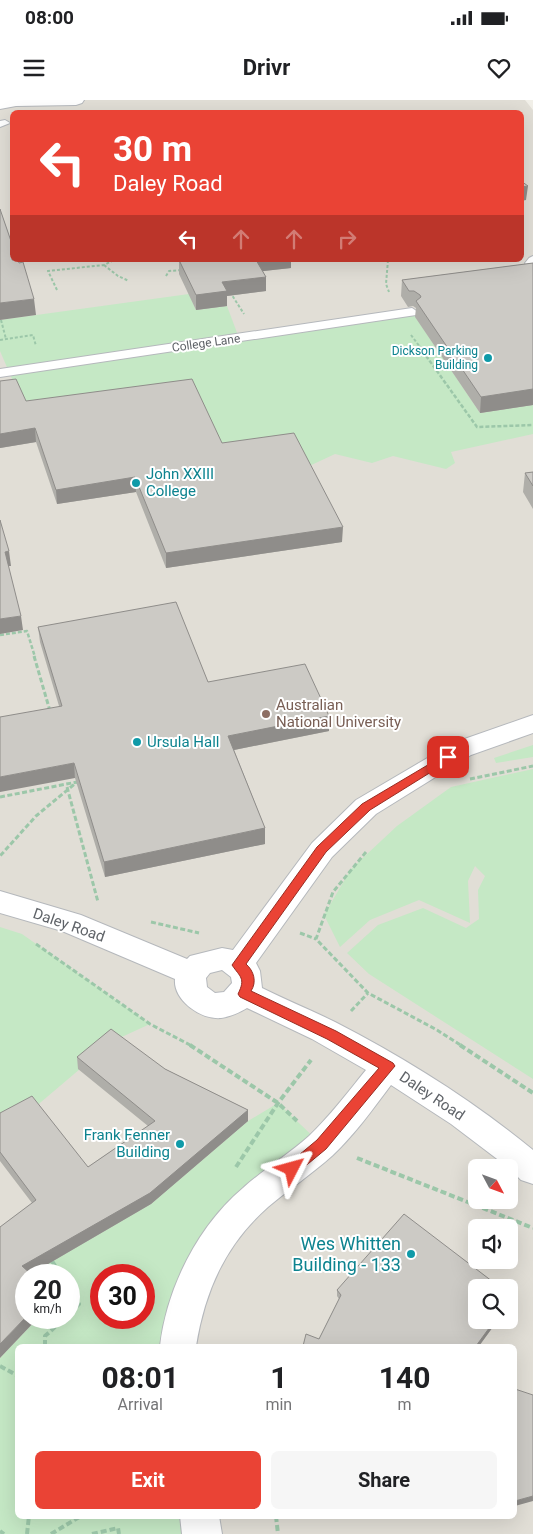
<!DOCTYPE html>
<style>
:root{--surface:#fff;--page:#f6f6f6;--text:#202124;--muted:#757577;--accent:#ea4335}
body{margin:0;font-family:Roboto,sans-serif;background:var(--page);color:var(--text);height:100vh;display:flex;flex-direction:column;font-size:19px;white-space:nowrap}
*{box-sizing:border-box;margin:0}
p{font-size:16px;color:var(--muted)}
.icon{flex:none;width:28px;height:28px;fill:none;stroke:currentColor;stroke-width:2;stroke-linecap:round;stroke-linejoin:round}
.map{position:relative;flex:1;overflow:hidden}
.side{position:absolute;left:15px;top:1244px;width:502px;height:175px;display:flex;flex-direction:column;background:var(--surface);border-radius:8px;box-shadow:0 5px 20px #0002}
.side>*{flex:none}
.guide{position:absolute;left:10px;top:10px;width:514px;height:152px;border-radius:8px;box-shadow:0 5px 20px #0002;background:#ea4335;color:#fff;overflow:hidden}
.needle{width:32px;rotate:131deg}
.buttons{position:absolute;left:468px;top:1059px;display:grid;gap:10px}
.buttons a{display:grid;place-items:center;width:50px;height:50px;border-radius:8px;background:var(--surface);box-shadow:0 5px 20px #0002;font-size:25px}
.speed{position:absolute;left:15px;top:1164px;display:flex;gap:10px;font-size:25px;font-weight:700;text-align:center}
.speed>*{display:grid;place-content:center;width:65px;height:65px;border-radius:50%;background:var(--surface);box-shadow:0 5px 20px #0002;line-height:1}
.speed small{font-size:12px;font-weight:400}
.speed .limit{border:8px solid #d22;background:#fff;color:#111}
.pin{position:absolute;display:grid;place-items:center;width:42px;height:42px;color:#fff;margin:-21px;border-radius:10px;box-shadow:0 2px 8px #0006}
.me{position:absolute;width:55px;margin:-28px;rotate:51deg;stroke-linejoin:round;filter:drop-shadow(0 0 4px #0008)}
.turn{display:flex;align-items:center;gap:18px;height:105px;padding:0 20px;font-size:22px}
.turn .icon{width:65px;height:65px;stroke-width:2.5}
.turn b{display:block;font-size:35px;line-height:42px}
.lanes{display:flex;align-items:center;height:48px;padding:0 20px;background:#0003;justify-content:center;gap:25px;direction:ltr}
.lanes .off{opacity:.35}
.eta{display:flex;justify-content:space-evenly;align-items:center;height:85px;text-align:center}
.eta b{font-size:30px;font-weight:700;line-height:35px}
.button{display:flex;gap:10px;margin-top:auto;padding:10px 20px}
.button a{flex:1;height:58px;border-radius:8px;background:var(--accent);color:#fff;font-size:20px;font-weight:700;line-height:58px;text-align:center}
.button a+a{background:var(--page);color:var(--text)}
.status{display:flex;justify-content:space-between;align-items:center;height:35px;padding:0 25px;background:var(--surface);direction:ltr}
.status svg{height:14px;fill:currentColor}
header{display:flex;justify-content:space-between;align-items:center;height:65px;padding:0 20px;background:var(--surface);font-size:22px;font-weight:700}
.map>svg:first-child{display:block}
.education{fill:#e1ded6;fill-rule:evenodd}
.green{fill:#c5e8c5;fill-rule:evenodd}
.lines{fill:none;stroke-linecap:round;stroke-linejoin:round}
.lane-casing{stroke:#b5b8bc;stroke-width:2}
.street-casing{stroke:#b5b8bc;stroke-width:2}
.path-far3{stroke:#9cc7a9;stroke-width:2;stroke-dasharray:3 2;stroke-linecap:butt}
.path-far2{stroke:#9cc7a9;stroke-width:2.5;stroke-dasharray:4 2;stroke-linecap:butt}
.path-far1{stroke:#9cc7a9;stroke-width:3;stroke-dasharray:5 2.5;stroke-linecap:butt}
.path{stroke:#9cc7a9;stroke-width:4;stroke-dasharray:6 3;stroke-linecap:butt}
.lane{fill:#fff;fill-rule:evenodd}
.street{fill:#fff;fill-rule:evenodd}
.wall{fill:#afaea9}
.shaded-wall{fill:#8f8d8a}
.building{fill:#cccac5;stroke:#8f8d8a}
.route{fill:#ea4335;stroke:#982c22}
.culture-dot{fill:#0f9aa8;stroke:#fff;stroke-width:2}
.education-dot{fill:#8d6e63;stroke:#fff;stroke-width:2}
.labels{text-anchor:middle;stroke-width:4;stroke-linejoin:round;paint-order:stroke}
.far-street-label{font-size:12px;fill:#5f6368;stroke:#fff}
.far-culture-label{font-size:12px;fill:#0d838f;stroke:#fff;text-anchor:end}
.culture-label{font-size:15px;fill:#0d838f;stroke:#fff;text-anchor:start}
.education-label{font-size:15px;fill:#785e54;stroke:#fff;text-anchor:start}
.street-label{font-size:15px;fill:#5f6368;stroke:#fff}
.near-culture-label{font-size:18px;fill:#0d838f;stroke:#fff;text-anchor:end}
</style>
<div class="status"><b>08:00</b><svg viewBox="0 0 49 12"><path d="M0 12V9h3v3zM5 12V6h3v6zM10 12V3h3v9zM15 12V0h3v12zM26 1h20v11H26zM47 4h2v5h-2z"/></svg></div>
<header><svg class="icon" aria-label="menu" viewBox="0 0 24 24"><path d="M4 6h16M4 12h16M4 18h16"/></svg>Drivr<svg class="icon" aria-label="heart" viewBox="0 0 24 24"><path d="M12 20l-8-8c-3-5 5-10 8-4 3-6 11-1 8 4z"/></svg></header>
<div class="map">
<svg width="533" height="1434" viewBox="0 0 533 1434">
<rect width="100%" height="100%" fill="#f1efe8"/>
<path class="education" d="M0 0H525L533 10V1434H0ZM12 12H521V160H12ZM476 1068H509V1100H476ZM476 1128H509V1160H476ZM26 1175H69V1218H26ZM101 1175H144V1218H101ZM476 1188H509V1220H476ZM18 1246H515V1416H18Z"/>
<path class="green" d="M189 194 196 210 227 206 239 238 412 212 480 313 533 305V334L451 352 455 363 446 369 393 356 372 363 335 354 305 368 222 357 28 316 0 251V220Z
M533 645V657L496 663 494 658Z
M533 669V979L369 874 347 853 378 825 423 808 466 828 479 819 478 790 485 776 475 766 468 781 470 823 419 800 370 820 340 847 324 815 351 769 397 726 451 687Z
M0 827 22 834 150 924 113 941 34 1008 0 1026Z
M278 1003 322 1045 248 1105 178 1237V1246H18V1416H199L202 1434H0V1258L38 1218H69V1175H49L47 1164 151 1104 248 1021ZM101 1175H144V1218H101Z"/>
<g class="lines">
<defs>
<path id="lane" d="M5 20 10 23 0 27V21Z
M533 156V170L529 168 525 163 529 158Z
M412 208 418 212 416 215 0 277V269Z"/>
<path id="street" d="M0 0H84L82 3 76 5 16 6 0 9Z
M533 615V633L471 655 376 714 332 757 256 863 260 871 262 888C286 900 311 910 335 922 405 958 472 1000 533 1050V1084L521 1080 509 1068 451 1024 391 985C373 1009 355 1034 333 1055 312 1074 289 1089 268 1107 225 1145 205 1191 196 1246H160C167 1187 198 1126 243 1088 264 1069 288 1055 309 1036 330 1016 348 992 366 970L312 939 247 908C241 912 229 917 221 918 201 920 173 900 175 879L62 831 0 813V791L81 815 187 859 190 856 222 848 233 850 312 743 356 700 453 643ZM222 870 231 877 232 883 224 892 215 893 207 887 206 878 210 873Z
M180 1416H219L222 1434H182Z"/>
</defs>
<use href="#lane" class="lane-casing"/>
<use href="#street" class="street-casing"/>
<path class="path-far3" d="M388 160 386 184 389 192
M104 165 118 176 129 181
M166 176 169 171 183 170
M57 190 48 171 104 165 114 160
M230 192 244 214
M1 220 6 239
M411 235 420 247
M0 240 33 235 36 246"/>
<path class="path-far2" d="M419 246 477 327 533 325
M0 535 27 531 35 557"/>
<path class="path-far1" d="M34 556 50 611
M470 679 533 666
M67 687 98 802
M0 697 77 682 36 716 0 756
M366 752 333 792 316 839 368 893 437 930 462 946
M151 822 199 833
M300 833 316 839
M36 844 150 924 192 946
M351 911 368 893"/>
<path class="path" d="M190 945 278 1003 297 1021
M460 945 533 993
M357 1058 533 1128
M236 1067 278 1003 311 960
M52 1161 61 1175
M69 1188 79 1204 69 1214
M45 1246V1236L65 1218
M0 1266 18 1276
M276 1416 278 1434
M0 1431 4 1434
M27 1434 29 1416
M51 1434 81 1416
M92 1434 118 1428 119 1434"/>
<use href="#lane" class="lane"/>
<use href="#street" class="street"/>
</g>
<path class="wall" d="M179 160 291 168 263 171 266 191 227 196V206L196 210 179 174Z
M533 163V305L480 313 415 217 416 208 413 206 408 207 401 196 402 180Z
M0 281 26 301 222 343 342 442 166 468 136 392 57 404 36 342 0 348Z
M533 372V409L523 392 525 373Z
M38 527 208 582 329 616V631L234 650 265 728V744L105 777 75 678 59 606 40 542Z
M77 957 165 969 248 1010V1021L151 1104 31 1174 0 1258 32 1103 0 1061V1013L88 1067 148 1026 78 969Z
M337 1190 498 1220 479 1246H303L319 1239 339 1199 337 1196Z"/>
<path class="shaded-wall" d="M528 86 526 100 521 101V87Z
M255 160H291V168L255 172Z
M266 177V191L227 196V206L196 210V195L222 182Z
M34 199 36 215 0 220V203Z
M533 289V305L480 313 481 297Z
M35 328 36 342 0 348V334Z
M135 377 136 392 57 404 56 390Z
M343 427 342 442 166 468V453Z
M9 451 11 466H7L5 452Z
M21 516 23 530 0 534V519Z
M329 616V631L229 651 228 636Z
M74 663 75 678 0 692V677Z
M265 728V744L105 777 104 762Z
M248 1010V1021L151 1104 29 1175 22 1166Z
M512 1196 511 1202 509 1205V1200Z
M26 1217V1218H38L0 1258V1244Z
M495 1220H498L479 1246H476Z
M533 1396V1401L515 1406V1401Z"/>
<path class="building" d="M521 81 528 86 521 87Z
M0 109 12 144V160H18L19 163 23 162 34 199 0 203Z
M179 160H256L266 177 222 182 227 191 196 195Z
M533 163V289L481 297 416 201 421 197 420 195 414 191H409L402 180Z
M16 279 26 301 192 279 222 343 294 333 343 427 166 453 135 377 56 390 35 328 0 334V281Z
M533 372V386L525 373Z
M0 420 9 451 5 452 21 516 0 519Z
M176 502 208 582 305 564 329 616 228 636 265 728 104 762 74 663 0 677V617L62 606 38 527Z
M111 929 165 969 248 1010 150 1093 22 1166 32 1175H26V1217L0 1244V1127L36 1100 0 1052V1013L32 996 88 1067 155 1021 77 957Z
M404 1114 501 1188H476V1220H495L476 1246H303L306 1234 319 1239 341 1195 337 1190Z
M509 1193 512 1196 509 1200Z
M515 1289 533 1295V1396L515 1401Z"/>
<path class="route" d="M448 653 453 657 452 659 370 710 326 752 246 864C254 871 257 882 251 891L336 931 393 963 395 966 326 1049 297 1073 292 1075 287 1073 285 1069 287 1065 317 1040 379 968 327 939 240 897 238 894C246 878 240 877 232 865L317 747 362 704Z"/>
<g class="culture-dot">
<circle cx="488" cy="258" r="5"/>
<circle cx="136" cy="383" r="5"/>
<circle cx="137" cy="642" r="5"/>
<circle cx="180" cy="1044" r="5"/>
<circle cx="411" cy="1154" r="5"/>
</g>
<circle class="education-dot" cx="266" cy="614" r="5"/>
<g class="labels">
<g class="far-street-label">
<text transform="translate(206 243) rotate(-8)" y="4">College Lane</text>
</g>
<g class="far-culture-label">
<text x="478" y="255">Dickson Parking<tspan x="478" dy="14">Building</tspan></text>
</g>
<g class="culture-label">
<text x="146" y="379">John XXIII<tspan x="146" dy="17">College</tspan></text>
<text x="147" y="647">Ursula Hall</text>
<text x="170" y="1040" text-anchor="end">Frank Fenner<tspan x="170" dy="17">Building</tspan></text>
</g>
<g class="education-label">
<text x="276" y="610">Australian<tspan x="276" dy="17">National University</tspan></text>
</g>
<g class="street-label">
<text transform="translate(69 825) rotate(19)" y="5">Daley Road</text>
<text transform="translate(432 996) rotate(34)" y="5">Daley Road</text>
</g>
<g class="near-culture-label">
<text x="401" y="1150">Wes Whitten<tspan x="401" dy="21">Building - 133</tspan></text>
</g>
</g>
</svg>
<div class="buttons">
<a><svg class="needle" viewBox="-14 -14 28 28"><path d="M0-13l5 13h-10z" fill="#e53935"/><path d="M0 13l5-13h-10z" fill="#757577"/></svg></a>
<a><svg class="icon" aria-label="sound" viewBox="0 0 24 24"><path d="M4 9h4l5-4v14l-5-4H4zM17 9q2 3 0 6"/></svg></a>
<a><svg class="icon" aria-label="search" viewBox="0 0 24 24"><circle cx="10" cy="10" r="6"/><path d="M15 15l6 6"/></svg></a>
</div>
<div class="speed"><div>20<small>km/h</small></div><div class="limit">30</div></div>
<div class="pin" style="left:448px;top:657px;background:#d93025"><svg class="icon" aria-label="arrive" viewBox="0 0 24 24"><path d="M6 21V4h12l-3 4 3 4H6"/></svg></div>
<svg class="me" style="left:292px;top:1069px" viewBox="-20 -20 40 40"><path d="M0-17L14 15 0 8-14 15z" fill="#ea4335" stroke="#fff" stroke-width="4"/></svg>
<div class="guide">
<div class="turn"><svg class="icon" aria-label="left" viewBox="0 0 24 24"><path d="M17 20v-9H6M10 6l-5 5 5 5"/></svg><div><b>30 m</b>Daley Road</div></div>
<div class="lanes"><svg class="icon" aria-label="left" viewBox="0 0 24 24"><path d="M17 20v-9H6M10 6l-5 5 5 5"/></svg><svg class="icon off" aria-label="ahead" viewBox="0 0 24 24"><path d="M12 20V5M6 11l6-6 6 6"/></svg><svg class="icon off" aria-label="ahead" viewBox="0 0 24 24"><path d="M12 20V5M6 11l6-6 6 6"/></svg><svg class="icon off" aria-label="right" viewBox="0 0 24 24"><path d="M7 20v-9h11M14 6l5 5-5 5"/></svg></div>
</div>
<section class="side">
<div class="eta">
<div><b>08:01</b><p>Arrival</p></div>
<div><b>1</b><p>min</p></div>
<div><b>140</b><p>m</p></div>
</div>
<div class="button"><a>Exit</a><a>Share</a></div>
</section>
</div>
